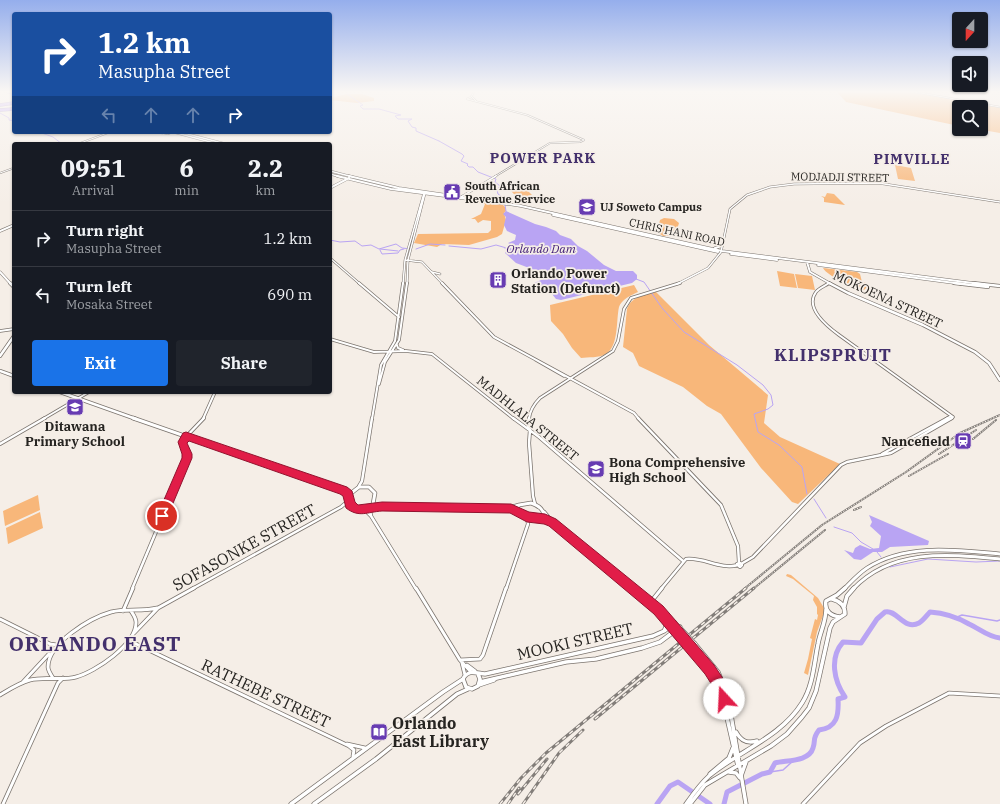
<!DOCTYPE html>
<style>
:root{--surface:#171b24;--page:#20242c;--text:#f1f3f6;--muted:#9ea1a6;--line:#363941;--accent:#1a73e8}
body{margin:0;font-family:"IBM Plex Serif",serif;background:var(--page);color:var(--text);height:100vh;display:flex;flex-direction:column;font-size:15px;white-space:nowrap}
*{box-sizing:border-box;margin:0}
p{font-size:13px;color:var(--muted)}
.icon{flex:none;width:22px;height:22px;fill:none;stroke:currentColor;stroke-width:2;stroke-linecap:round;stroke-linejoin:round}
.map{position:relative;flex:1;overflow:hidden}
.drawer{position:absolute;left:12px;top:142px;width:320px;height:252px;display:flex;flex-direction:column;background:var(--surface);border-radius:4px;box-shadow:0 1px 3px #0004}
.drawer>*{flex:none}
.guide{position:absolute;left:12px;top:12px;width:320px;height:122px;border-radius:4px;box-shadow:0 1px 3px #0004;background:#1a4fa0;color:#fff;overflow:hidden}
.needle{width:26px;rotate:201deg}
.buttons{position:absolute;left:952px;top:12px;display:grid;gap:8px}
.buttons a{display:grid;place-items:center;width:36px;height:36px;border-radius:4px;background:var(--surface);box-shadow:0 1px 3px #0004;font-size:20px}
.pin{position:absolute;display:grid;place-items:center;width:34px;height:34px;color:#fff;margin:-17px;border:2px solid #fff;border-radius:50%;box-shadow:0 1px 4px #0007}
.me{position:absolute;width:44px;margin:-22px;rotate:340deg;stroke-linejoin:round;filter:drop-shadow(0 0 3px #0008)}
.turn{display:flex;align-items:center;gap:14px;height:84px;padding:0 20px;font-size:18px}
.turn .icon{width:52px;height:52px;stroke-width:2.5}
.turn b{display:block;font-size:28px;line-height:34px}
.lanes{display:flex;align-items:center;height:38px;padding:0 20px;background:#0003;justify-content:center;gap:20px;direction:ltr}
.lanes .off{opacity:.35}
.eta{display:flex;justify-content:space-evenly;align-items:center;height:68px;text-align:center}
.eta b{font-size:24px;font-weight:700;line-height:28px}
.cta{display:flex;gap:8px;margin-top:auto;padding:8px 20px}
.cta a{flex:1;height:46px;border-radius:4px;background:var(--accent);color:#fff;font-size:16px;font-weight:700;line-height:46px;text-align:center}
.cta a+a{background:var(--page);color:var(--text)}
ul{padding:0;list-style:none}
li{display:flex;align-items:center;gap:12px;height:56px;padding:0 20px;border-top:1px solid var(--line)}
li div{flex:1}
li b{display:block;font-size:15px}
li em{font-style:normal}
.map>svg:first-child{display:block}
.green{fill:#f8b77a}
.water{fill:#b9a4f3}
.lines{fill:none;stroke-linecap:round;stroke-linejoin:round}
.stream-far1{stroke:#b9a4f3;stroke-width:1}
.stream{stroke:#b9a4f3;stroke-width:1.5}
.river{stroke:#b9a4f3;stroke-width:5}
.tertiary-far4-casing{stroke:#7b746e;stroke-width:2}
.tertiary-far3-casing{stroke:#7b746e;stroke-width:2.5}
.tertiary-far2-casing{stroke:#7b746e;stroke-width:3.5}
.tertiary-far1-casing{stroke:#7b746e;stroke-width:4}
.tertiary-casing{stroke:#7b746e;stroke-width:4.5}
.secondary-far4-casing{stroke:#7b746e;stroke-width:2.5}
.secondary-far3-casing{stroke:#7b746e;stroke-width:3}
.secondary-far2-casing{stroke:#7b746e;stroke-width:4}
.secondary-far1-casing{stroke:#7b746e;stroke-width:4.5}
.secondary-casing{stroke:#7b746e;stroke-width:5}
.motorway-casing{stroke:#806bb1;stroke-width:3.5}
.tertiary-far4{stroke:#fff;stroke-width:1}
.tertiary-far3{stroke:#fff;stroke-width:1.5}
.tertiary-far2{stroke:#fff;stroke-width:2}
.tertiary-far1{stroke:#fff;stroke-width:2.5}
.tertiary{stroke:#fff;stroke-width:3}
.secondary-far4{stroke:#fff;stroke-width:1.5}
.secondary-far3{stroke:#fff;stroke-width:2}
.secondary-far2{stroke:#fff;stroke-width:2.5}
.secondary-far1{stroke:#fff;stroke-width:3}
.secondary{stroke:#fff;stroke-width:3.5}
.motorway{stroke:#b191ff;stroke-width:2.5}
.rail-far1-casing{stroke:#827d79;stroke-width:2}
.rail-casing{stroke:#827d79;stroke-width:3}
.rail-far1{stroke:#f5eee7;stroke-width:1;stroke-dasharray:1.5;stroke-linecap:butt}
.rail{stroke:#f5eee7;stroke-width:1.5;stroke-dasharray:4.5;stroke-linecap:butt}
.secondary-bridge-casing{stroke:#7b746e;stroke-width:5;stroke-linecap:butt}
.secondary-bridge{stroke:#fff;stroke-width:3.5}
.route{fill:#e11d48;stroke:#92132f}
.labels{text-anchor:middle;stroke-width:3.5;stroke-linejoin:round;paint-order:stroke}
.far-street-label{font-size:11px;fill:#262421;stroke:#f5eee7}
.far-poi-label{font-size:11px;font-weight:bold;fill:#262421;stroke:#f5eee7;text-anchor:start}
.far-water-label{font-size:12px;font-style:italic;fill:#3f1b75;stroke:#f5eee7}
.poi-label{font-size:13px;font-weight:bold;fill:#262421;stroke:#f5eee7;text-anchor:start}
.street-label{font-size:13px;fill:#262421;stroke:#f5eee7}
.far-district-label{font-size:14px;font-weight:bold;letter-spacing:1px;fill:#43306c;stroke:#f5eee7}
.near-street-label{font-size:16px;fill:#262421;stroke:#f5eee7}
.near-poi-label{font-size:16px;font-weight:bold;fill:#262421;stroke:#f5eee7;text-anchor:start}
.district-label{font-size:17px;font-weight:bold;letter-spacing:1px;fill:#43306c;stroke:#f5eee7}
.near-district-label{font-size:20px;font-weight:bold;letter-spacing:1px;fill:#43306c;stroke:#f5eee7}
</style>
<div class="map">
<svg width="1000" height="804" viewBox="0 0 1000 804">
<rect width="100%" height="100%" fill="#f5eee7"/>
<path class="green" d="M837 92H909L1000 108V133L977 129H981V107H959V126L846 102Z
M347 94H362L374 98V101L357 103 330 100V98Z
M895 165 911 168 915 181 898 179Z
M522 185 525 188 528 187 531 190 528 191 532 195 518 198 508 188Z
M827 193 834 194 845 205 824 202V198L821 196 825 197Z
M473 201 502 204 505 207 506 211 504 213 506 220 502 234 497 237 469 245 442 244 437 247 414 243 418 234 488 233 491 230V221L483 220 478 223 475 219H471L481 214 485 204 473 202Z
M664 218 674 219 679 223 675 236H663L657 232 660 220Z
M823 268 857 272 860 274 862 282 866 283 867 287 864 290C854 287 828 277 823 268Z
M777 271 794 274 797 288 780 286Z
M795 274 812 276 815 290 798 288Z
M634 285 638 292C631 295 621 300 619 307 616 320 619 346 606 354 599 358 588 357 581 358L572 348 563 334 551 321 550 305Z
M656 292 709 345 768 395 764 423 780 437 840 464 798 504 792 502 761 468 721 414 707 406 683 387 639 366 633 353 623 347 627 309C632 296 644 295 656 292Z
M38 495 40 510 5 526 3 511Z
M40 512 43 528 8 544 6 528Z
M787 574 791 575 818 598 824 608V613L817 632 808 675 804 673 808 659 812 639 810 638 815 619 817 620 818 615 817 614V607L813 600 814 596 793 579 786 576Z"/>
<path class="water" d="M506 211 535 224 546 227 556 231 560 235 571 239 578 246 587 251 604 265 616 271H633L637 275V279L632 283 561 300 556 299 552 294 536 291 532 284 550 276 543 279 537 278V271L516 263 505 253 507 250 504 248H517L508 243 515 240 516 235 507 231 504 225 506 217 503 214Z
M869 515 929 541 928 545 890 547 882 552H873L861 560 854 559 844 550 853 553 855 548 860 545 870 549 879 548 881 536 870 526 872 522Z"/>
<g class="lines">
<path class="stream-far1" d="M347 94 363 105 360 106 363 109H379L401 115 395 116 398 119H412L408 121 412 127 416 128V131L439 141
M0 113 9 118V120L14 121
M39 132 53 137 62 144
M439 141 462 154 464 156 461 161 468 164 467 165 469 167H473L478 172 496 179 495 182 500 186 497 190 498 194 505 199V202
M505 205 506 211
M330 240 340 242 355 241 362 246 371 245 379 249 396 244 402 248 411 249
M449 246 481 249 496 245 510 249
M380 249 398 251
M416 249 430 244 445 245
M380 250 382 254 398 253 400 250 404 249
M636 279 644 282 662 308 684 332 737 365 763 385 771 395 773 405 768 409 754 414 758 432 779 445 802 467 807 494
M814 499 826 518
M834 527 852 533 861 542 873 549
M877 552 881 557
M890 567 928 559 976 562 1000 561"/>
<path class="stream" d="M955 618 962 615 997 621 1000 620
M770 772 783 770 793 761"/>
<path class="river" d="M657 804 670 786 678 782 710 804
M724 804 727 792 762 774 770 772 775 763C786 760 809 762 813 748 816 739 812 739 819 730 837 728 839 715 838 699L845 697C834 681 829 658 843 642L861 643 877 619 885 612C897 609 904 631 919 623 923 621 927 615 930 612 944 613 957 617 969 624 980 629 988 637 1000 638"/>
<defs>
<path id="tertiary-far4" d="M915 92 1000 107
M471 96 476 101
M467 99 527 115 584 140
M467 99 471 97 474 92
M159 132 168 134 172 132
M78 144 110 132
M0 173 14 168
M494 177 550 143 580 142 584 140"/>
<path id="tertiary-far3" d="M461 197 496 176
M330 258 360 284
M405 260 422 262 443 284
M432 272 440 274
M403 284 405 260 424 193
M407 284 408 260 425 193
M677 284 708 268 721 252 730 209 747 195 770 187 794 184 878 183 1000 202"/>
<path id="tertiary-far2" d="M359 283 399 317
M442 283 494 337 634 413 639 419
M829 283C825 286 819 288 816 292 804 308 828 327 839 335L953 417 950 419
M0 331 14 329
M330 339 374 352 406 351 432 354 514 419
M397 345 398 348 403 350
M536 360 564 376
M379 384 385 362 399 340 407 283
M43 419 89 392
M203 419 215 392
M372 419 381 365 395 341 403 283
M529 419C530 410 534 404 540 398L613 351 618 341 624 309 631 298 680 283
M946 419 951 416"/>
<path id="tertiary-far1" d="M513 418 539 437 683 561
M529 418 528 426 530 430 529 443 533 496 535 504
M638 418 721 505 738 546 739 563
M0 444 45 418
M882 454 948 418
M359 486 362 481 372 418
M369 508 371 515
M364 509 371 516 416 589
M740 563 742 565 740 567 737 564Z
M741 564 753 557 841 465 847 462 891 453 952 418
M132 589 187 458 183 440 204 418
M192 589 341 507 348 501
M506 589 528 524 527 517
M661 589 686 559C704 557 720 570 738 565"/>
<path id="tertiary" d="M416 588 460 660 471 672
M650 603 662 588
M123 611 133 588
M0 619 50 644 57 645
M134 633 158 608 194 588
M127 643 132 642 349 746 354 750 353 756
M460 660 480 659 483 655 506 588
M462 663 465 675
M467 665 475 671
M53 678C51 675 48 670 48 667 48 643 90 618 111 612 126 608 142 612 157 608
M23 682 49 654
M0 695C10 689 19 683 30 680 45 676 61 681 76 677 95 672 137 644 136 622 136 618 133 614 131 611
M347 744 365 748
M3 804 58 683 63 678
M803 804 860 743 886 726 949 693 1000 696"/>
<path id="secondary-far4" d="M173 132 218 144
M180 132 226 144
M162 133 166 132
M330 171 353 177
M330 174 341 177"/>
<path id="secondary-far3" d="M337 176 391 189 483 201
M349 176 399 188 521 206 722 251 981 284
M330 188 349 178
M553 215 718 252
M0 231 14 225
M715 248 722 246
M731 254 777 260
M807 262 810 272 831 284
M818 265 962 284
M0 272 11 284"/>
<path id="secondary-far2" d="M10 283 14 287
M829 283 848 293 923 325 975 352 989 363 1000 380
M954 283 988 287
M973 283 1000 286
M0 356 14 336
M0 371 14 376
M60 392 136 419"/>
<path id="secondary-far1" d="M133 418 343 491 348 493 349 497
M359 487H369L375 493 373 504 367 508 356 509 349 503 350 494Z
M531 503C537 505 543 508 544 515L542 518H531L518 511 517 508 519 505Z
M370 507 509 508 519 505
M544 512 553 523 633 589
M844 589C851 582 858 574 867 568 906 543 956 550 1000 554
M853 589C892 548 948 554 1000 559"/>
<path id="secondary" d="M632 588 680 628
M844 607 847 596 854 588
M661 613 676 631
M840 617C831 616 824 611 826 601L837 595 845 588
M664 618 666 627 664 631
M695 644 718 672 728 697 746 804
M691 647 710 669 720 687 738 766
M478 674 480 679 478 686 472 689 466 687 463 679C468 669 476 673 485 674L653 636 664 631 675 623
M480 682 566 662 596 659 642 648 660 642 680 627
M479 685 494 680
M736 732C741 741 747 744 757 741
M729 772 736 773 740 778
M710 774 729 758 733 748
M741 776 746 762
M291 804 443 692 463 679
M314 804 376 759 457 694 468 689
M686 804C693 794 700 784 709 776 739 751 781 737 802 703 813 686 814 664 818 644 820 632 826 622 826 609
M690 804 705 785 771 746 787 734 802 717 809 708 816 691 830 628 833 622 845 614C845 605 840 601 832 599"/>
<path id="motorway" d="M8 92 14 93
M0 105 14 103
M0 110 14 109"/>
</defs>
<use href="#tertiary-far4" class="tertiary-far4-casing"/>
<use href="#tertiary-far3" class="tertiary-far3-casing"/>
<use href="#tertiary-far2" class="tertiary-far2-casing"/>
<use href="#tertiary-far1" class="tertiary-far1-casing"/>
<use href="#tertiary" class="tertiary-casing"/>
<use href="#secondary-far4" class="secondary-far4-casing"/>
<use href="#secondary-far3" class="secondary-far3-casing"/>
<use href="#secondary-far2" class="secondary-far2-casing"/>
<use href="#secondary-far1" class="secondary-far1-casing"/>
<use href="#secondary" class="secondary-casing"/>
<use href="#motorway" class="motorway-casing"/>
<use href="#tertiary-far4" class="tertiary-far4"/>
<use href="#tertiary-far3" class="tertiary-far3"/>
<use href="#tertiary-far2" class="tertiary-far2"/>
<use href="#tertiary-far1" class="tertiary-far1"/>
<use href="#tertiary" class="tertiary"/>
<use href="#secondary-far4" class="secondary-far4"/>
<use href="#secondary-far3" class="secondary-far3"/>
<use href="#secondary-far2" class="secondary-far2"/>
<use href="#secondary-far1" class="secondary-far1"/>
<use href="#secondary" class="secondary"/>
<use href="#motorway" class="motorway"/>
<defs>
<path id="rail-far1" d="M973 439 996 420
M939 454 976 430
M909 476 948 454
M854 510 861 507
M744 589 822 525 906 472 960 433 1000 415
M753 589 825 530"/>
<path id="rail" d="M595 719 754 588
M518 794 547 759
M500 804 521 778 546 753 746 588
M508 804 519 788
M523 804 559 753 583 730"/>
</defs>
<use href="#rail-far1" class="rail-far1-casing"/>
<use href="#rail" class="rail-casing"/>
<use href="#rail-far1" class="rail-far1"/>
<use href="#rail" class="rail"/>
<defs>
<path id="secondary-bridge" d="M681 629 695 644
M678 632 691 647
M675 635 688 646"/>
</defs>
<use href="#secondary-bridge" class="secondary-bridge-casing"/>
<use href="#secondary-bridge" class="secondary-bridge"/>
</g>
<linearGradient id="sky" x2="0" y2="1"><stop stop-color="#95aeec"/><stop offset="0.45" stop-color="#faf7f4"/><stop offset="1" stop-color="#faf7f4" stop-opacity="0"/></linearGradient>
<rect width="1000" height="204" fill="url(#sky)"/>
<path class="route" d="M186 432 347 487 352 491 355 502 358 505 382 502 511 504 529 512 545 514 556 519 663 606 714 665 722 677 730 699 729 704 724 706 719 704 712 685 705 674 654 614 549 526 544 524 527 522 510 513 382 511C367 512 359 518 346 508L343 496 340 494 189 441 187 443 192 454V458L166 520 162 521 159 520 157 516 182 458V454L178 442 183 433Z"/>
<defs>
<symbol id="civic-square" viewBox="-11 -11 22 22"><rect x="-9" y="-9" width="18" height="18" rx="4" fill="#673bb2" stroke="#f5eee7"/><path d="M-.6-6.5H3V-4.5H.6V-3L4-1V1h2V6H-6V1h2V-1L-.6-3ZM-1.2 2.5V6h2.4V2.5Z" fill="#fff"/></symbol>
<symbol id="university-square" viewBox="-11 -11 22 22"><rect x="-9" y="-9" width="18" height="18" rx="4" fill="#673bb2" stroke="#f5eee7"/><path d="M0-5L7-2L0 1L-7-2ZM-4 1L0 2.5L4 1V4Q0 6-4 4Z" fill="#fff"/></symbol>
<symbol id="building-square" viewBox="-11 -11 22 22"><rect x="-9" y="-9" width="18" height="18" rx="4" fill="#673bb2" stroke="#f5eee7"/><path d="M-4-6H4V6H1V3H-1V6H-4ZM-2.5-4.3h1.7v1.8h-1.7ZM.8-4.3h1.7v1.8H.8ZM-2.5-1h1.7V.8h-1.7ZM.8-1h1.7V.8H.8Z" fill="#fff"/></symbol>
<symbol id="school-square" viewBox="-11 -11 22 22"><rect x="-9" y="-9" width="18" height="18" rx="4" fill="#673bb2" stroke="#f5eee7"/><path d="M0-5L7-2L0 1L-7-2ZM-4 1L0 2.5L4 1V4Q0 6-4 4Z" fill="#fff"/></symbol>
<symbol id="station-square" viewBox="-11 -11 22 22"><rect x="-9" y="-9" width="18" height="18" rx="4" fill="#673bb2" stroke="#f5eee7"/><path d="M-3-6H3Q5-6 5-4V2Q5 4 3 4L4.5 6H3L1.5 4h-3L-3 6H-4.5L-3 4Q-5 4-5 2V-4Q-5-6-3-6ZM-3.5-4v3h7v-3ZM-3.5 1v1.5H-2V1ZM2 1v1.5H3.5V1Z" fill="#fff"/></symbol>
<symbol id="library-square" viewBox="-11 -11 22 22"><rect x="-9" y="-9" width="18" height="18" rx="4" fill="#673bb2" stroke="#f5eee7"/><path d="M-6-4Q-3-5.5-.7-3.5V5Q-3 3-6 4ZM6-4Q3-5.5 .7-3.5V5Q3 3 6 4Z" fill="#fff"/></symbol>
</defs>
<g fill-rule="evenodd">
<use href="#civic-square" x="442" y="182" width="20" height="20"/>
<use href="#university-square" x="577" y="197" width="20" height="20"/>
<use href="#building-square" x="488" y="270" width="20" height="20"/>
<use href="#school-square" x="65" y="397" width="20" height="20"/>
<use href="#station-square" x="953" y="431" width="20" height="20"/>
<use href="#school-square" x="586" y="459" width="20" height="20"/>
<use href="#library-square" x="369" y="722" width="20" height="20"/>
</g>
<g class="labels">
<g class="far-street-label">
<text transform="translate(840 177) rotate(1)" y="4">MODJADJI STREET</text>
<text transform="translate(677 232) rotate(12)" y="4">CHRIS HANI ROAD</text>
</g>
<g class="far-poi-label">
<text x="465" y="190">South African<tspan x="465" dy="13">Revenue Service</tspan></text>
<text x="600" y="211">UJ Soweto Campus</text>
</g>
<g class="far-water-label">
<text x="541" y="253">Orlando Dam</text>
</g>
<g class="poi-label">
<text x="511" y="278">Orlando Power<tspan x="511" dy="15">Station (Defunct)</tspan></text>
<text x="75" y="431" text-anchor="middle">Ditawana<tspan x="75" dy="15">Primary School</tspan></text>
<text x="950" y="446" text-anchor="end">Nancefield</text>
<text x="609" y="467">Bona Comprehensive<tspan x="609" dy="15">High School</tspan></text>
</g>
<g class="street-label">
<text transform="translate(888 299) rotate(25)" y="5">MOKOENA STREET</text>
<text transform="translate(528 418) rotate(39)" y="5">MADHLALA STREET</text>
</g>
<g class="far-district-label">
<text x="543" y="163">POWER PARK</text>
<text x="912" y="164">PIMVILLE</text>
</g>
<g class="near-street-label">
<text transform="translate(244 547) rotate(-29)" y="6">SOFASONKE STREET</text>
<text transform="translate(575 641) rotate(-13)" y="6">MOOKI STREET</text>
<text transform="translate(266 693) rotate(25)" y="6">RATHEBE STREET</text>
</g>
<g class="near-poi-label">
<text x="392" y="729">Orlando<tspan x="392" dy="18">East Library</tspan></text>
</g>
<g class="district-label">
<text x="833" y="361">KLIPSPRUIT</text>
</g>
<g class="near-district-label">
<text x="95" y="651">ORLANDO EAST</text>
</g>
</g>
</svg>
<div class="buttons">
<a><svg class="needle" viewBox="-14 -14 28 28"><path d="M0-13l5 13h-10z" fill="#e53935"/><path d="M0 13l5-13h-10z" fill="#9ea1a6"/></svg></a>
<a><svg class="icon" aria-label="sound" viewBox="0 0 24 24"><path d="M4 9h4l5-4v14l-5-4H4zM17 9q2 3 0 6"/></svg></a>
<a><svg class="icon" aria-label="search" viewBox="0 0 24 24"><circle cx="10" cy="10" r="6"/><path d="M15 15l6 6"/></svg></a>
</div>
<div class="pin" style="left:162px;top:516px;background:#d93025"><svg class="icon" aria-label="arrive" viewBox="0 0 24 24"><path d="M6 21V4h12l-3 4 3 4H6"/></svg></div>
<svg class="me" style="left:724px;top:699px" viewBox="-20 -20 40 40"><circle r="19" fill="#fff"/><path d="M0-13L10 11 0 6-10 11z" fill="#e11d48"/></svg>
<div class="guide">
<div class="turn"><svg class="icon" aria-label="right" viewBox="0 0 24 24"><path d="M7 20v-9h11M14 6l5 5-5 5"/></svg><div><b>1.2 km</b>Masupha Street</div></div>
<div class="lanes"><svg class="icon off" aria-label="left" viewBox="0 0 24 24"><path d="M17 20v-9H6M10 6l-5 5 5 5"/></svg><svg class="icon off" aria-label="ahead" viewBox="0 0 24 24"><path d="M12 20V5M6 11l6-6 6 6"/></svg><svg class="icon off" aria-label="ahead" viewBox="0 0 24 24"><path d="M12 20V5M6 11l6-6 6 6"/></svg><svg class="icon" aria-label="right" viewBox="0 0 24 24"><path d="M7 20v-9h11M14 6l5 5-5 5"/></svg></div>
</div>
<section class="drawer">
<div class="eta">
<div><b>09:51</b><p>Arrival</p></div>
<div><b>6</b><p>min</p></div>
<div><b>2.2</b><p>km</p></div>
</div>
<ul>
<li><svg class="icon" aria-label="right" viewBox="0 0 24 24"><path d="M7 20v-9h11M14 6l5 5-5 5"/></svg><div><b>Turn right</b><p>Masupha Street</p></div><em>1.2 km</em></li>
<li><svg class="icon" aria-label="left" viewBox="0 0 24 24"><path d="M17 20v-9H6M10 6l-5 5 5 5"/></svg><div><b>Turn left</b><p>Mosaka Street</p></div><em>690 m</em></li>
</ul>
<div class="cta"><a>Exit</a><a>Share</a></div>
</section>
</div>
